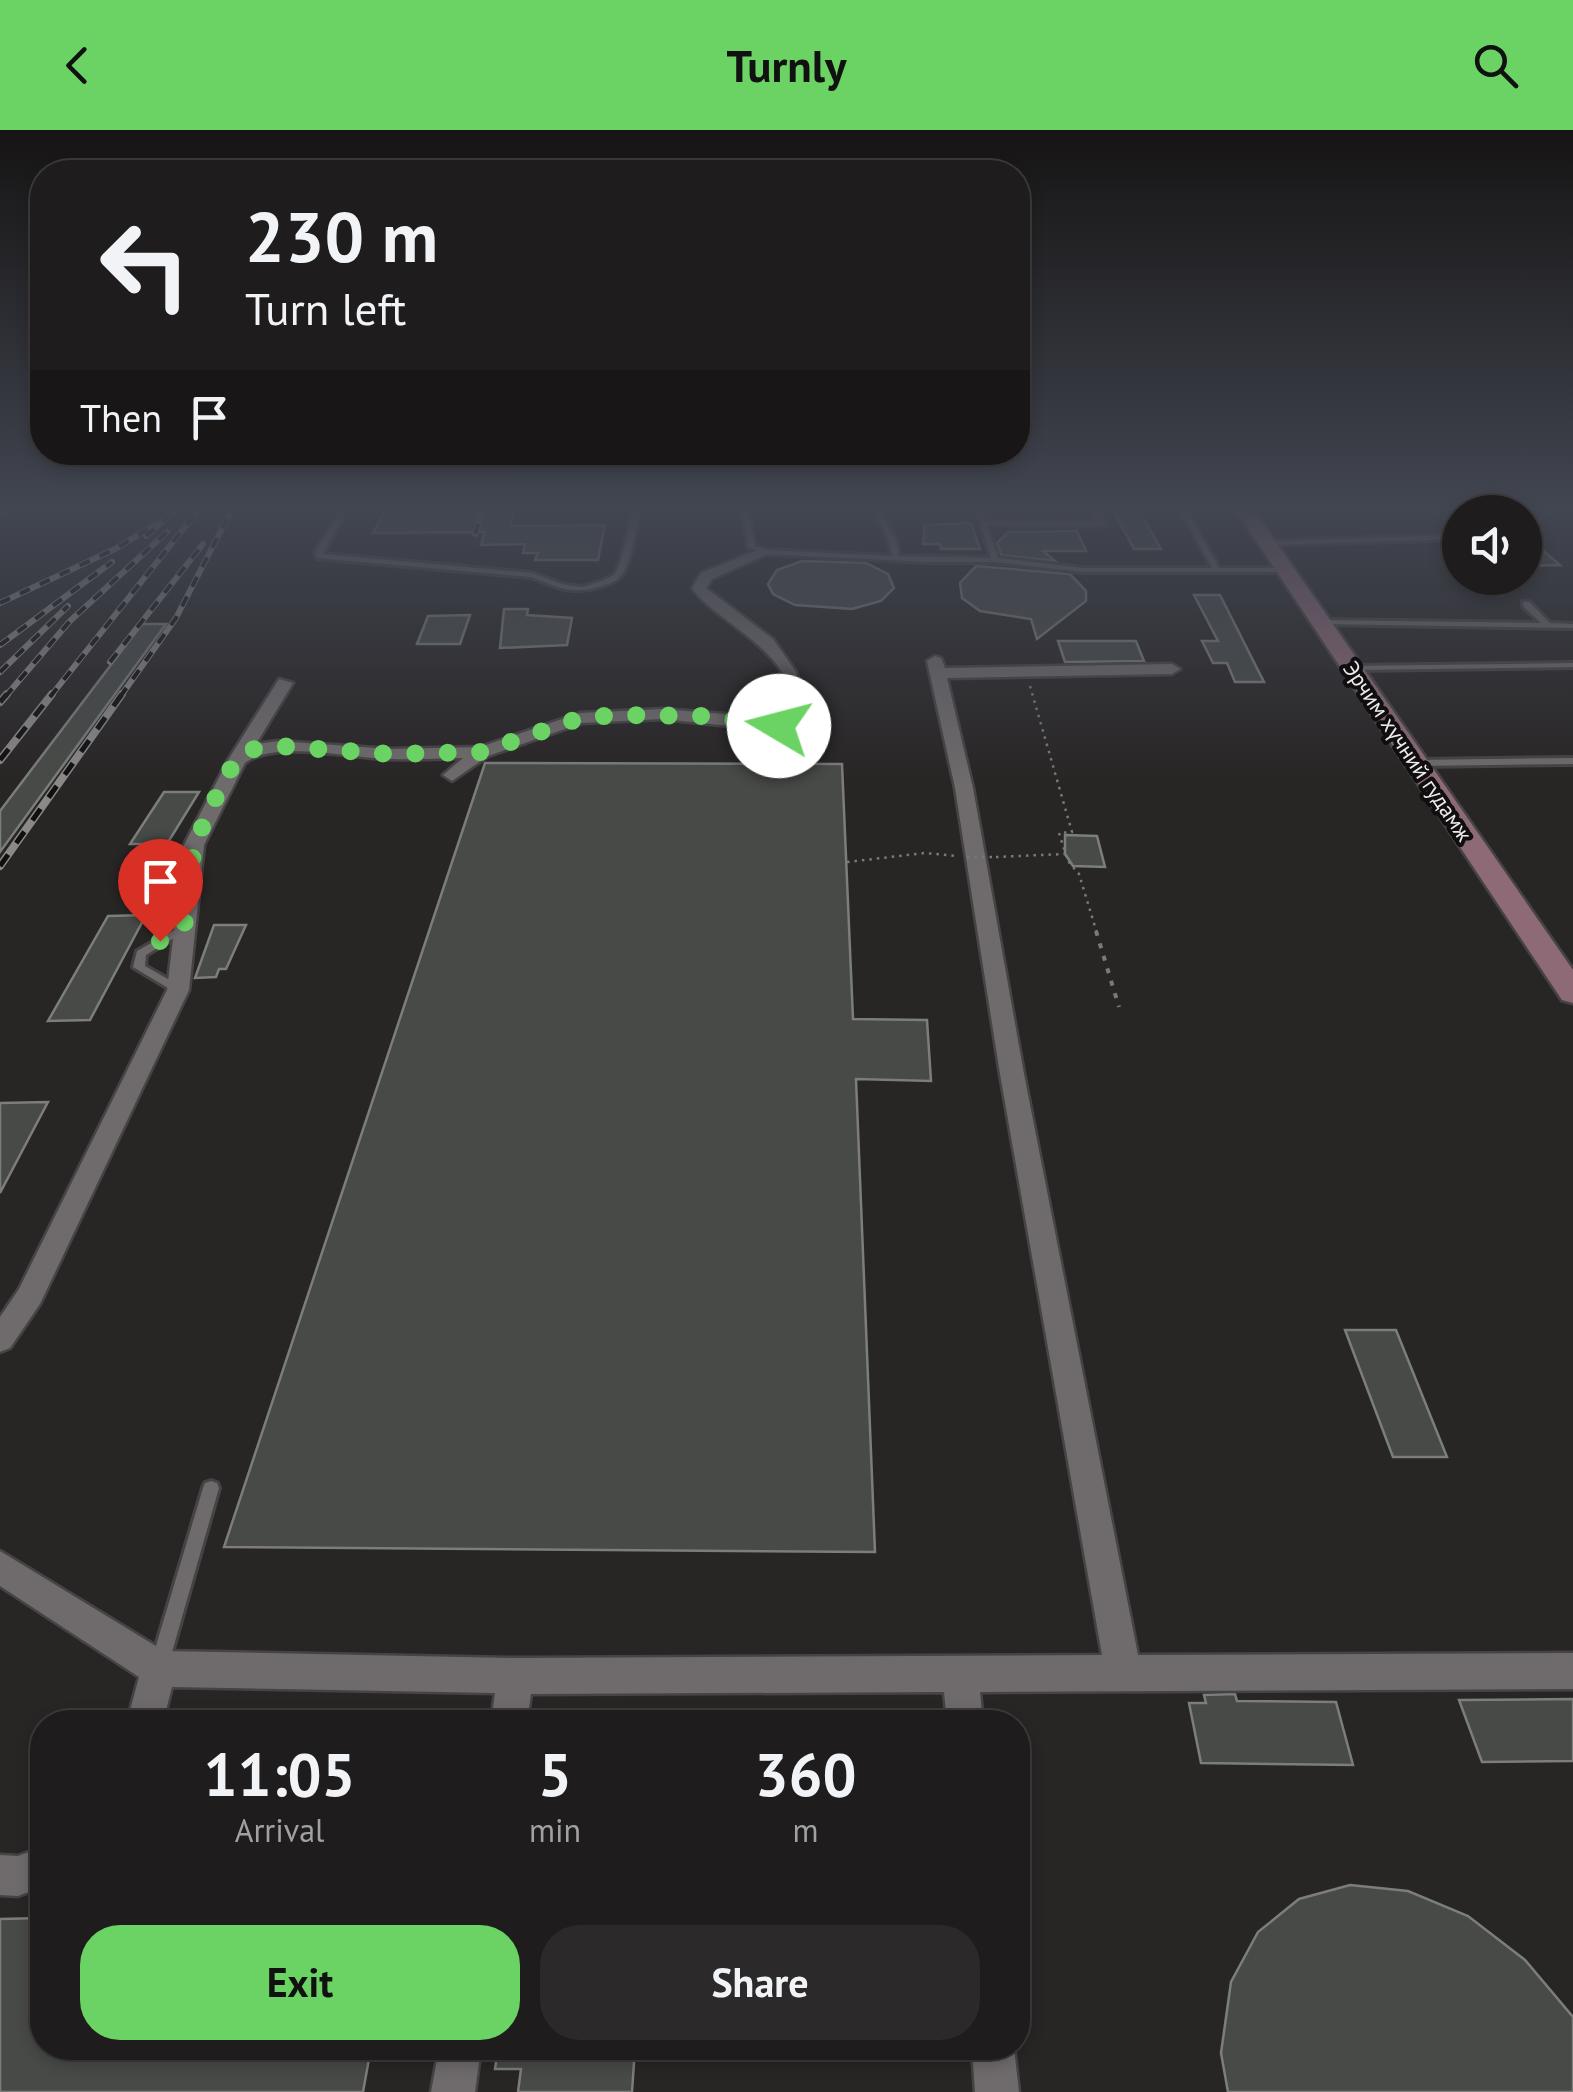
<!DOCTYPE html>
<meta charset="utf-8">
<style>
:root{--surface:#1e1c1c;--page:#2b2929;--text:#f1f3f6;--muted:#a1a1a3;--line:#3c3a3b;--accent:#6bd363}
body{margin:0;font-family:"PT Sans",sans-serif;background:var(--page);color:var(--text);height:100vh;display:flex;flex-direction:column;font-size:38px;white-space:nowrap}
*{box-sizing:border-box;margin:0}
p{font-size:32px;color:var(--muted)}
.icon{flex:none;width:55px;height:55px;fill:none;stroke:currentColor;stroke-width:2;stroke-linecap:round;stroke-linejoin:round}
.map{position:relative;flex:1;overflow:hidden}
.panel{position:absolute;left:30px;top:1580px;width:1000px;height:350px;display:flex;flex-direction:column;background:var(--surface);border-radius:40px;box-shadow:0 5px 15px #0003,0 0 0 2px var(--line)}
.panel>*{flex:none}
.top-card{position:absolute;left:30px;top:30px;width:1000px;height:305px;border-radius:40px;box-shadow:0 5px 15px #0003,0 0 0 2px var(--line);background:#1e1c1c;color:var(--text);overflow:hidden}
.buttons{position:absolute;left:1442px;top:365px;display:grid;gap:20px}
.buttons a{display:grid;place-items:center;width:100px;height:100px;border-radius:50%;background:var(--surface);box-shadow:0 5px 15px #0003,0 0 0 2px var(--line);font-size:50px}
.pin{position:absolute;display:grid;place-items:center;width:85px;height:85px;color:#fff;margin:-102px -42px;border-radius:50% 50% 50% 0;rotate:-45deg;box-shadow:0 0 10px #0007}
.pin .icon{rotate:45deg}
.me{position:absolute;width:110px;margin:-55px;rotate:278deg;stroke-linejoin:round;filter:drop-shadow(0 0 8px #0008)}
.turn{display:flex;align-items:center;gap:35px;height:210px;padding:0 50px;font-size:45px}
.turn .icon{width:130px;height:130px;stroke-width:2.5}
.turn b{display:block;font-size:70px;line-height:85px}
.then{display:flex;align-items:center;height:95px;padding:0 50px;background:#0003;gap:20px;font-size:38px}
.eta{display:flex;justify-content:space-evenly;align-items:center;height:170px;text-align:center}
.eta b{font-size:60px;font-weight:700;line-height:70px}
.primary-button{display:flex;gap:20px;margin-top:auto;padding:20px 50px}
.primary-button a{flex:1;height:115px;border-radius:40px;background:var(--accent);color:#111;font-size:40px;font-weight:700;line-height:115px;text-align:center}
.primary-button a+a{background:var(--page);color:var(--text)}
header{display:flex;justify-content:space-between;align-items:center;height:130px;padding:0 50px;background:var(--accent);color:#111;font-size:45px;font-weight:700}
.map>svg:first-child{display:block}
.building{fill:#484a47;stroke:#7b7e7b;stroke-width:2.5}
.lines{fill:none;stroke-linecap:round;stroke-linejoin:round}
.service-casing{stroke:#464344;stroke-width:6}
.minor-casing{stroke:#464344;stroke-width:5}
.secondary-casing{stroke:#464344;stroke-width:5}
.path-far1{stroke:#7c7979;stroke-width:2.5;stroke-dasharray:2.5 5;stroke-linecap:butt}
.path{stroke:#7c7979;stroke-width:4;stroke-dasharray:5 8;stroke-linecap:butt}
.service{fill:#6f6b6c;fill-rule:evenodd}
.minor{fill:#6f6b6c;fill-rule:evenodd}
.secondary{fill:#8e6a77;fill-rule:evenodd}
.rail-far1-casing{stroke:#8b8888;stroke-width:6}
.rail-casing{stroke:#8b8888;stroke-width:8}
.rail-far1{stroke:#100e0f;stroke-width:4;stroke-dasharray:11;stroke-linecap:butt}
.rail{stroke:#100e0f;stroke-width:5;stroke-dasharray:14;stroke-linecap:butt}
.path-bridge{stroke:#7c7979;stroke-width:2.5;stroke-dasharray:2.5 5;stroke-linecap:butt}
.route{stroke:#6bd363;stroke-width:18;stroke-dasharray:0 32.4}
.labels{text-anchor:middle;stroke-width:8;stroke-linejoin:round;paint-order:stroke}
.far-street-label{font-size:22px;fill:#edebeb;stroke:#100e0f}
</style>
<header><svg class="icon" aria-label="back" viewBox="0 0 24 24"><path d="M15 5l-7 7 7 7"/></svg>Turnly<svg class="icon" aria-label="search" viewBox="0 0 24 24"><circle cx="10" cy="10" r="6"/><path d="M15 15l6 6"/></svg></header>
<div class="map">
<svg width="1573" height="1962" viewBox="0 0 1573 1962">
<rect width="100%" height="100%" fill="#282525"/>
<path class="building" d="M386 379H515L510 396 605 395 598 430H535L538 423H523L525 414 481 415 485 402 373 403Z
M1114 382H1140L1161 419H1134Z
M971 393 980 419H941L940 414H923L925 395Z
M1077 401 1086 421H1043L1055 431 1001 425 997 413 1008 402Z
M1525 405 1560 435 1525 436Z
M802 431 866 433 888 444 894 458 881 471 852 479 795 475 773 464 768 454 777 440Z
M976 436 1070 444 1086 461V471L1037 509 1031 489 980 481 962 468 960 453Z
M1194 465H1220L1264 552H1235L1227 533H1213L1202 511H1218Z
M504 479H528L527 485 572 488 567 515 500 518Z
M470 485 460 514H417L428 486Z
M142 494H166L0 722V681Z
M1058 511H1136L1144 531 1065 532Z
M485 633 842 634 853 889 927 890 931 951 856 949 875 1422 224 1417Z
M164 662H199L167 714H130Z
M1065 705 1097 706 1105 737 1073 736 1065 724Z
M146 785 90 890 48 891 108 786Z
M214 795H246L226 839H219L216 847 195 848Z
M48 972 0 1063V973Z
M1345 1200H1396L1447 1327H1393Z
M1235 1564 1237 1571 1336 1572 1353 1635 1201 1633 1189 1573H1206L1204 1565Z
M1573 1569V1631L1482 1632 1459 1570Z
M1350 1755 1408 1761 1468 1786 1525 1830 1573 1887V1962H1228L1221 1923 1231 1852 1258 1802 1299 1769Z
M42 1788V1918H371L363 1962H0V1789Z
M498 1918H635L632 1962H518L521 1939H495Z"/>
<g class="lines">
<defs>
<path id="service" d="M342 379H348L323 424 532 443 565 455 583 457 604 450 614 445 620 433 634 379H640C636 397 632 433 620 447 615 452 606 455 599 457 572 465 556 457 531 447L317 428 315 422Z
M742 379H748L755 416 766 420 892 426 888 408 875 384 877 379H883L881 384 896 408 899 426 991 428 976 379H982L986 391 1097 392 1094 379H1100L1104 394 1101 396 987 395 998 428 1083 438H1212L1180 379H1186L1219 438H1285L1289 440 1285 442H1083L995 432H929L765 424 748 417Z
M1460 405V409L1267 415 1263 413 1267 411Z
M1481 448H1488L1502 460V464H1496Z
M1523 472H1529L1550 493 1573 494V498L1320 494 1316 492 1320 490 1541 493 1523 476Z
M1573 533V537L1352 540 1348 538 1352 536Z
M1573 628V634L1416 636 1411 633 1416 630Z
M185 794 190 797 189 799 146 825 145 836 182 857 184 860 182 863 178 864 133 837 137 821Z
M211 1351 217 1353 219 1358 168 1536 165 1542 159 1545 153 1542 150 1536 203 1358 205 1353Z"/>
<path id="minor" d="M0 379H18L0 385Z
M760 419 772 422 712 449 706 458 773 509 796 542 808 577 797 597 779 601 662 589 582 593 488 626 452 651 443 645 463 628C439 628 415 630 392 629 352 629 276 609 245 633L204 715 189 860 40 1174 10 1218 0 1222V1187L19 1159 167 860 184 715 228 630 279 549 293 553 256 614 278 611 390 619 480 617 580 583 662 579 784 589C814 531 714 492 692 458L701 443Z
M935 526 941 528 945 538 1172 534 1180 539 1172 544 947 548 973 658 1024 944 1138 1525 1573 1523V1559L980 1562 983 1592H947L944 1562 531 1564 527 1592H491L495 1563 172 1557 163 1592H127L139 1547 0 1456V1421L164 1521 516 1528 1102 1525 1000 944 955 658 927 531Z
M42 1717V1757L18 1766 0 1765V1725L18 1726Z
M439 1918H481L475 1962H431Z
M972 1918H1014L1019 1962H975Z"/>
<path id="secondary" d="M1235 379H1253L1573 840V873L1562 870Z"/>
</defs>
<use href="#service" class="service-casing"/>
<use href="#minor" class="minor-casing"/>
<use href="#secondary" class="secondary-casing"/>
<path class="path-far1" d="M1030 556 1072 702 1059 703 1068 731 1079 744 1097 803
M996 727 1065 724
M847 732 925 723 956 726"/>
<path class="path" d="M1096 801 1119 877"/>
<use href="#service" class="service"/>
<use href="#minor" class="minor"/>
<use href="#secondary" class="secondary"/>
<defs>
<path id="rail-far1" d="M475 404 483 379
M146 406 177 379
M0 473 117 418 156 394
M0 515 112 432
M110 532 203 414
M0 542 68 476
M5 567 70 491 167 402
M50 567 199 379
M120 567 176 488 232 379"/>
<path id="rail" d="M0 572 7 564
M0 630 52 564
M0 736 122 564"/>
</defs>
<use href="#rail-far1" class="rail-far1-casing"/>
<use href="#rail" class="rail-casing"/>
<use href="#rail-far1" class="rail-far1"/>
<use href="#rail" class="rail"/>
<path class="path-bridge" d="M967 727H992"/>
</g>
<linearGradient id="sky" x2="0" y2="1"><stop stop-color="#161414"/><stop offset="0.58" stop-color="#424651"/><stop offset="1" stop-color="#424651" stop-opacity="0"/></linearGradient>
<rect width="1573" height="653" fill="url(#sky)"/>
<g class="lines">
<path class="route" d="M160 811 184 797 194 715 223 652 236 630 248 620 278 616 390 624 482 622 580 588 617 585 703 586 779 596"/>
</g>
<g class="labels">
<g class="far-street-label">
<text transform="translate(1408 621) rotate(56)" y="8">Эрчим хүчний гудамж</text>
</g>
</g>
</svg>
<div class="buttons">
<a><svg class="icon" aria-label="sound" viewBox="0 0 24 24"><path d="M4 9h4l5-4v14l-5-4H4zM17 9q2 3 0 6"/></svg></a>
</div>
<div class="pin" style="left:160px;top:811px;background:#d93025"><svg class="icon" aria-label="arrive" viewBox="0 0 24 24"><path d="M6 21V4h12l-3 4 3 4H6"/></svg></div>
<svg class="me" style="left:779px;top:596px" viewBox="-20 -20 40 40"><circle r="19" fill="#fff"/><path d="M0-13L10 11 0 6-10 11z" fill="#6bd363"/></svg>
<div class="top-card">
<div class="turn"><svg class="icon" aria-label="left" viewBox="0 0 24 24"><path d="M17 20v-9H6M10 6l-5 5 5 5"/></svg><div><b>230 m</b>Turn left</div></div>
<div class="then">Then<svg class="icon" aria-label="arrive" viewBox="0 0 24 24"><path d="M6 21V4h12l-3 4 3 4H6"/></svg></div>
</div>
<section class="panel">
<div class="eta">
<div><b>11:05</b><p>Arrival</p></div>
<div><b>5</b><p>min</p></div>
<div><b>360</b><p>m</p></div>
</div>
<div class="primary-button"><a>Exit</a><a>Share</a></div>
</section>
</div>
